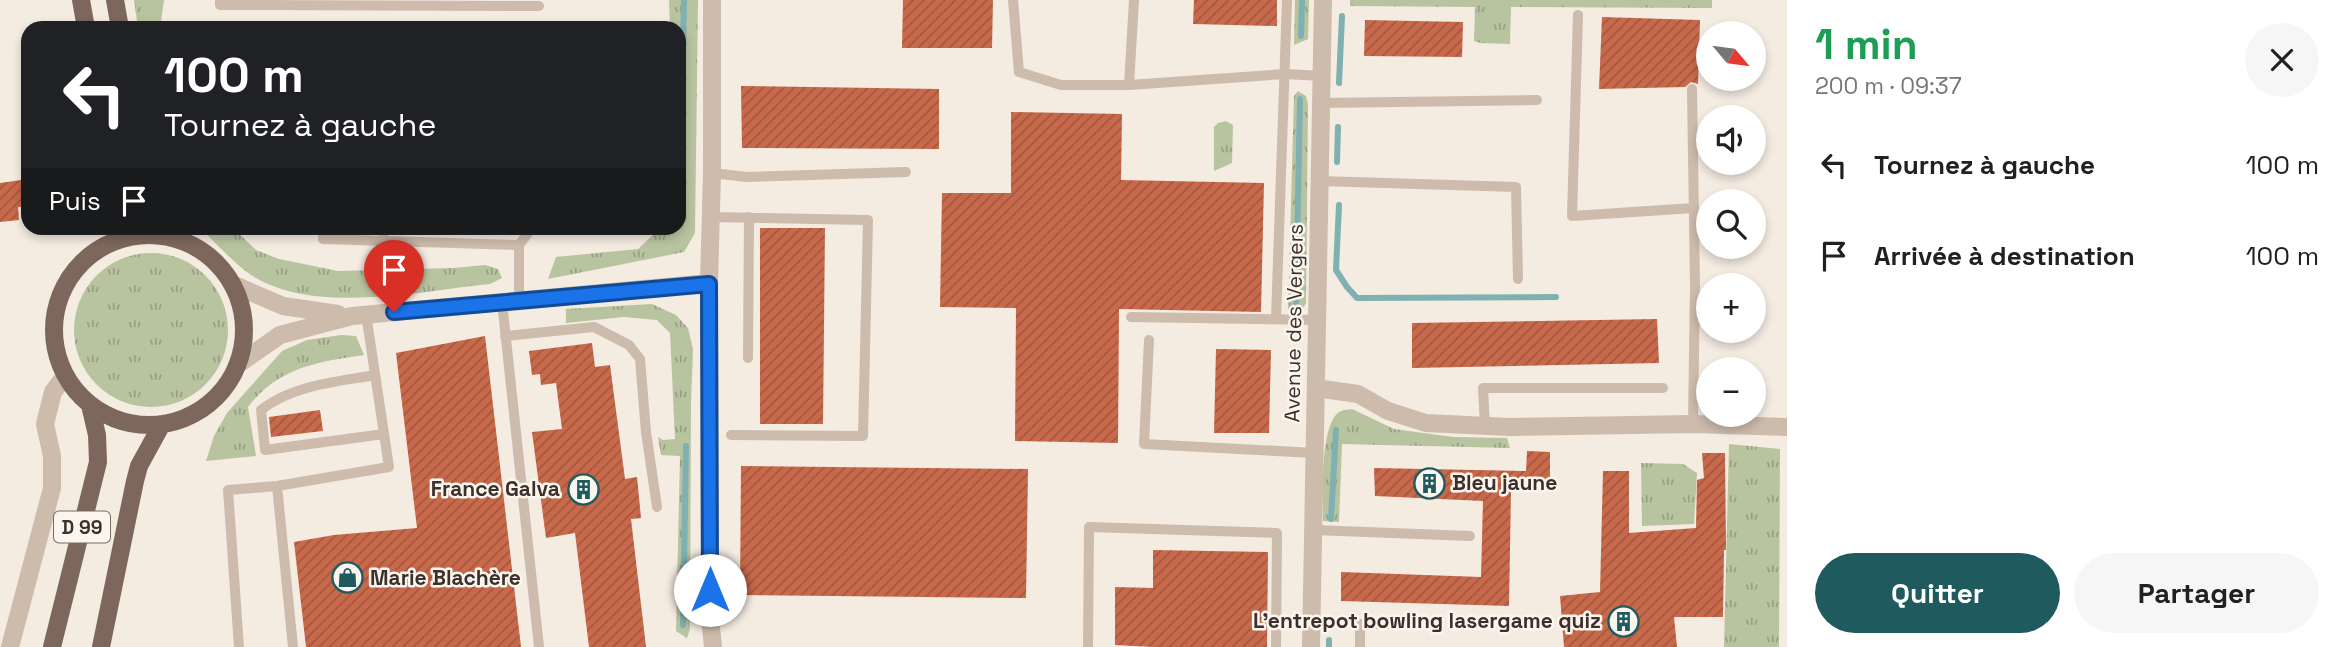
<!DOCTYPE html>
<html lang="fr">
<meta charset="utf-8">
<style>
:root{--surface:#fff;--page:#f6f6f6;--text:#202124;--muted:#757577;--accent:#1f5a5e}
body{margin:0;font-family:"Space Grotesk",sans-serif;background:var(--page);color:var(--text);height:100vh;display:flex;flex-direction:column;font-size:26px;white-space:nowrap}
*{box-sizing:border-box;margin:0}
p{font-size:23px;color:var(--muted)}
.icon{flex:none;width:38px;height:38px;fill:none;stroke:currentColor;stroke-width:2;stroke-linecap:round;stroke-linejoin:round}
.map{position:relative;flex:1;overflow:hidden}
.drawer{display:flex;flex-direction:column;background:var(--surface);width:560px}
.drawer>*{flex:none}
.hud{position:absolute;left:21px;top:21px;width:665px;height:214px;border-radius:21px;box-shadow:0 4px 10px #0003;background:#202124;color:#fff;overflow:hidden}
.needle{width:46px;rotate:119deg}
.buttons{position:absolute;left:1696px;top:21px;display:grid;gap:14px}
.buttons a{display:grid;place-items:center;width:70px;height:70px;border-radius:50%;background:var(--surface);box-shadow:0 4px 10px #0003;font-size:35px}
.pin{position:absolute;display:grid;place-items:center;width:60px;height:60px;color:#fff;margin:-72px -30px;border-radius:50% 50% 50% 0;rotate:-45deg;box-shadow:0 0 7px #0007}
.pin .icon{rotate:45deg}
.me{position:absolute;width:77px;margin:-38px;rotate:0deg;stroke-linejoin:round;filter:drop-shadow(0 0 5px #0008)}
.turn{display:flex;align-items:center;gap:24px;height:147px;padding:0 28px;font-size:32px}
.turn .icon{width:91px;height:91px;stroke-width:2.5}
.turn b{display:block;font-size:49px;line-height:60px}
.then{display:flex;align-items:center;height:66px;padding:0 28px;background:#0003;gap:14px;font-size:26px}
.round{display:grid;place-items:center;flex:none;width:74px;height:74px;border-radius:37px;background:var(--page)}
.summary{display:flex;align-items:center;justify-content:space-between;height:119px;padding:0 28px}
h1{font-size:42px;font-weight:700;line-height:52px;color:#1e9e55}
.cta{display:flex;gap:14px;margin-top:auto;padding:14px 28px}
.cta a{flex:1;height:80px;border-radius:42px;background:var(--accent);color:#fff;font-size:28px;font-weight:700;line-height:80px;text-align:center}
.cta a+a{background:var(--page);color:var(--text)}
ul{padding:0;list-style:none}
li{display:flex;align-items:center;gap:21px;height:91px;padding:0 28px}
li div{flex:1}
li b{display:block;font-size:26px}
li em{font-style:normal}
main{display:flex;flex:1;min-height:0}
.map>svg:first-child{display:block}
.grass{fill:url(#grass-tufts)}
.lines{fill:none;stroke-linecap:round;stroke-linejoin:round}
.stream{stroke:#7fb0b2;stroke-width:6}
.building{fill:url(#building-hatch)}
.lane{stroke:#cdbbac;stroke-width:10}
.street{stroke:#cdbbac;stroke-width:18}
.primary{stroke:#7d675c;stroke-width:18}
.route-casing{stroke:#114b97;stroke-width:18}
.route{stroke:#1a73e8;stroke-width:12}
.labels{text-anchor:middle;stroke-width:5;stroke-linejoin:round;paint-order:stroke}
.shield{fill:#fbf5ee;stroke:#756b66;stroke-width:2}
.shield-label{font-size:19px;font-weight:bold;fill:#3b302b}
.street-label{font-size:21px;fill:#3b302b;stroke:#fbf5ee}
.poi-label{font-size:21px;font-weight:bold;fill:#3b302b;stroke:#fbf5ee;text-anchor:start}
</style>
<main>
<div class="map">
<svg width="1787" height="647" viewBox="0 0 1787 647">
<defs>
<pattern id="grass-tufts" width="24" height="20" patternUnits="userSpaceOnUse" patternTransform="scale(1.75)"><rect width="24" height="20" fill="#b8c4a0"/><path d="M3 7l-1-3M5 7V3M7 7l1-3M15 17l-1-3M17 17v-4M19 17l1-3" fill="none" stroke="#97a083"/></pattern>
<pattern id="building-hatch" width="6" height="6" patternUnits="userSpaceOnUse" patternTransform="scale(1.75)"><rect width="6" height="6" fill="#c8694b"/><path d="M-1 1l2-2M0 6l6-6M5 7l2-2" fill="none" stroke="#a4573f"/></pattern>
</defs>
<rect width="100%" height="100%" fill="#f4ebe1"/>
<path class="grass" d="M134 0H164L160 28H138Z
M669 0H698L695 233 684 252 548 279 556 257 638 249 660 228H679V28H670Z
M1295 0H1309L1308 39 1294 45Z
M1350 0H1712V8L1511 7 1510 44 1480 43 1474 41 1475 7 1350 6Z
M1298 91 1306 96 1308 104 1306 303 1300 313 1296 315 1288 312 1294 96Z
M1226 121 1233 125 1232 163 1214 171V127L1218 123Z
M200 228H233L256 250 279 259 338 271 453 268 485 265 498 269 502 278 490 284C421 291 318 314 256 278 237 267 216 243 200 228Z
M74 330a77 77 0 1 1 154 0a77 77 0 1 1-154 0Z
M652 304 676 315 688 328 693 349 691 403 690 629 687 638 676 631 680 456 661 455 658 437 663 440 675 439 670 333 657 320 624 317 566 323V309Z
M341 335 356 336 364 355C317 362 279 367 248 407L256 456 206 461 214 436 227 413 282 351 307 340Z
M1352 409 1394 429 1453 437 1507 438 1510 448 1342 444 1339 522 1323 521C1323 498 1319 421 1341 411 1345 409 1349 410 1352 409Z
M1729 444 1780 449 1779 647H1724Z
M1641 463 1683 464 1697 473 1694 524 1642 526Z"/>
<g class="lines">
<path class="stream" d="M1301 36 1302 0
M1339 83 1342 16
M1337 162 1338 127
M1339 205 1336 270 1347 287 1357 298 1556 297
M680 217 684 0
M1296 303 1300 99
M1331 519 1336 430
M683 625 686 446
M1329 640V647"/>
</g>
<path class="building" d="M903 0H993L992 48H902Z
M1194 0H1277V26L1193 24Z
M1602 17 1700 20 1698 84 1691 82 1685 87 1599 89Z
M1365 20 1463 22 1462 57 1364 56Z
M741 86 939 89V149L742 148Z
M1011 112 1122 114 1121 180 1264 183 1261 312 1119 309 1118 443 1015 441 1016 308 940 307 942 193H1011Z
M28 179V207H18L19 220 0 222V183Z
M760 228H825L823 424H760Z
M1657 319 1659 363 1412 368V323Z
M485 336 521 647H306L294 542 334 535 417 528 396 353Z
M592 343 595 367 610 365 625 479 637 477 641 518 631 519 646 647H589L575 533 546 538 532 432 562 429 556 383 541 385 540 374 532 375 529 351Z
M1216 349 1271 350 1269 433H1214Z
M320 410 323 431 271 437 269 417Z
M1527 451 1550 452V490H1511L1509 606 1341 601V572L1481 577 1483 501 1375 496 1374 468 1526 471Z
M1702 453H1725L1726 550H1724L1723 617H1674L1677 647H1564L1560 596 1600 592 1603 471H1629V533L1696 528 1697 480 1704 478Z
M741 466 1028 469 1026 598 740 595Z
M1153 550 1268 552 1267 647H1153L1115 645V587L1153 588Z"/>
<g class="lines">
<path class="lane" d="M220 0V5L539 6
M1013 0 1019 72 1061 85H1129
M1134 0 1129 85 1285 74 1322 76
M1578 15 1572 216 1694 208
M1692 89 1695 285 1693 424
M1321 103 1537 100
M712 173 747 177 906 172
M1320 181 1516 187 1518 279
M711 217 868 220 863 436 731 435
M323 228V239L519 245
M383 241 384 228
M519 301V245L529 232V228
M502 302 539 647
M1131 317 1317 320
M1276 319 1287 0
M505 336 594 327 629 345 640 359 646 432 657 507
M1149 340 1144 444 1315 453
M748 358 749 217
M375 375C337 382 292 385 261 410L265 450 384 434
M1485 426 1483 388H1663
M277 486 293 647
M1314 530 1470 536
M239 647 228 490 277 486 389 467 366 314
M1088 647 1089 527 1277 533 1276 647
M1360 647V624H1429"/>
<path class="street" d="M712 0V173L709 283 710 618 713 647
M232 284 283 306 338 314
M237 365 280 335 352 316 709 283
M1316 388 1358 394 1388 411 1426 423 1509 427 1693 424 1787 427
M10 647 52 488V456L45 424 53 392 65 376
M1311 647 1323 0"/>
<path class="primary" d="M81 0 86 28
M115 0 120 28
M54 330a95 95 0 1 1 190 0a95 95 0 1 1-190 0Z
M52 647 98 462 97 435 90 405
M101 647 135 481 139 466 162 424"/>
</g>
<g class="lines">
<defs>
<path id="route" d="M394 312 709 284 710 590"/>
</defs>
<use href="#route" class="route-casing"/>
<use href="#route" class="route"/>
</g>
<defs>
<symbol id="building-ring" viewBox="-11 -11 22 22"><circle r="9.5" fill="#fbf5ee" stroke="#1f5a5e" stroke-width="1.5"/><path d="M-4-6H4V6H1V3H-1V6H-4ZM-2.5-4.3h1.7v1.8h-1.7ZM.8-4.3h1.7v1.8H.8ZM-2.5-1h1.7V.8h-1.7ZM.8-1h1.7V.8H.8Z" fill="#1f5a5e"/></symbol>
<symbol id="shop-ring" viewBox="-11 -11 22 22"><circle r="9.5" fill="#fbf5ee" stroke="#1f5a5e" stroke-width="1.5"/><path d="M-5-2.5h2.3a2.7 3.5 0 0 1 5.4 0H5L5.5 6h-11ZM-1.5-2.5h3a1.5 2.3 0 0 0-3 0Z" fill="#1f5a5e"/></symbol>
</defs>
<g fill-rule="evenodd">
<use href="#building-ring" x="1412" y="466" width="35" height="35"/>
<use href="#building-ring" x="566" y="472" width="35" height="35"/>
<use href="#shop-ring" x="330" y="560" width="35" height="35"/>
<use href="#building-ring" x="1606" y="604" width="35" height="35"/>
</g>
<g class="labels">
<rect class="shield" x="54" y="511.5" width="56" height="31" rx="5"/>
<g class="shield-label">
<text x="82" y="534">D 99</text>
</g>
<g class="street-label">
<text transform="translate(1294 323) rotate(-89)" y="7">Avenue des Vergers</text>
</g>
<g class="poi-label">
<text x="1452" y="490">Bleu jaune</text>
<text x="560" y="496" text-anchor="end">France Galva</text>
<text x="370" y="585">Marie Blachère</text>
<text x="1601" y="628" text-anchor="end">L'entrepot bowling lasergame quiz</text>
</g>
</g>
</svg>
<div class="buttons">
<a><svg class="needle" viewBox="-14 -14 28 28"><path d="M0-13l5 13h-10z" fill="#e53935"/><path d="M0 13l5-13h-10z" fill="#757577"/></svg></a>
<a><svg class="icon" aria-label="sound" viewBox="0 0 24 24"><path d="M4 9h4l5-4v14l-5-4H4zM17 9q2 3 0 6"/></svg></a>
<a><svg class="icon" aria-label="search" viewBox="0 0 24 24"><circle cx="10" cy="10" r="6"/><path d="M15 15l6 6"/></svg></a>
<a>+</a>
<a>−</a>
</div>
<div class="pin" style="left:394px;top:312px;background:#d93025"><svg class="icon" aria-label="arrive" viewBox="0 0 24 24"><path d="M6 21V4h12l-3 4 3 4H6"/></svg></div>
<svg class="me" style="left:710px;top:590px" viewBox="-20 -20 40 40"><circle r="19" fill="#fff"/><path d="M0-13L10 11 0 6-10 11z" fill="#1a73e8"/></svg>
<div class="hud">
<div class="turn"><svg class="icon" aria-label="left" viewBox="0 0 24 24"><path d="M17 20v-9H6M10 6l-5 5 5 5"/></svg><div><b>100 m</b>Tournez à gauche</div></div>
<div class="then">Puis<svg class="icon" aria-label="arrive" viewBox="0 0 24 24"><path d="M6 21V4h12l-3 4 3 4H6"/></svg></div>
</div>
</div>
<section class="drawer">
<div class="summary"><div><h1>1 min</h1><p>200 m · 09:37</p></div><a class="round"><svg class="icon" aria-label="close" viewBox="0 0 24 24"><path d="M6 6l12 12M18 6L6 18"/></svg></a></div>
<ul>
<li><svg class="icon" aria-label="left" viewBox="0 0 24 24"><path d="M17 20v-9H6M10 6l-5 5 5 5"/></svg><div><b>Tournez à gauche</b></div><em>100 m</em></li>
<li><svg class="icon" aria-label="arrive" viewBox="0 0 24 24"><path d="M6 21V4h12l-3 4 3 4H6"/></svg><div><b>Arrivée à destination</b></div><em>100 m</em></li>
</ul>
<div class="cta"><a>Quitter</a><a>Partager</a></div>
</section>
</main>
